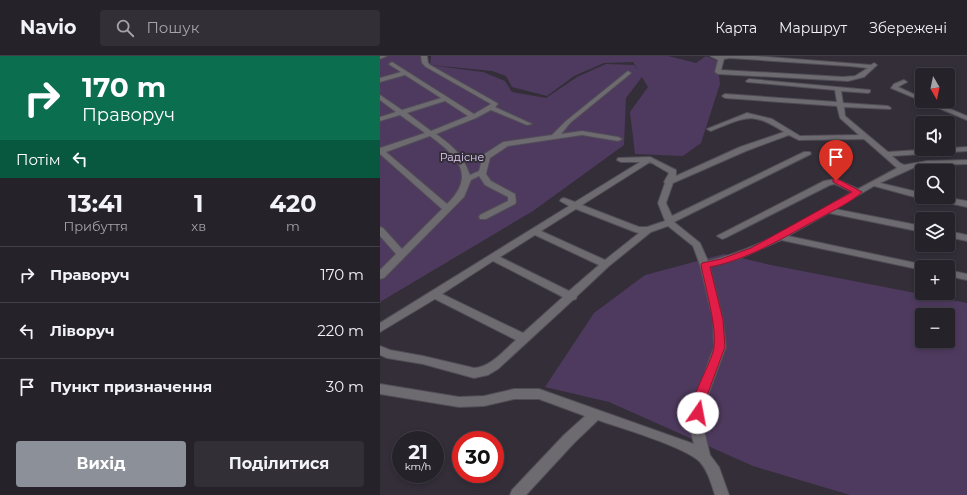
<!DOCTYPE html>
<html lang="uk">
<meta charset="utf-8">
<style>
:root{--surface:#26222a;--page:#322f36;--text:#f1f3f6;--muted:#a4a4a8;--line:#423f47;--accent:#8c9099}
body{margin:0;font-family:Montserrat,sans-serif;background:var(--page);color:var(--text);height:100vh;display:flex;flex-direction:column;font-size:15px;white-space:nowrap}
*{box-sizing:border-box;margin:0}
p{font-size:13px;color:var(--muted)}
.icon{flex:none;width:22px;height:22px;fill:none;stroke:currentColor;stroke-width:2;stroke-linecap:round;stroke-linejoin:round}
.map{position:relative;flex:1;overflow:hidden}
.details{display:flex;flex-direction:column;background:var(--surface);width:380px}
.details>*{flex:none}
.top-card{background:#0b6e4f;color:#fff;overflow:hidden}
.needle{width:26px;rotate:171deg}
.buttons{position:absolute;left:535px;top:12px;display:grid;gap:8px}
.buttons a{display:grid;place-items:center;width:40px;height:40px;border-radius:4px;background:var(--surface);box-shadow:0 2px 6px #0003,0 0 0 1px var(--line);font-size:20px}
.speed{position:absolute;left:12px;top:375px;display:flex;gap:8px;font-size:20px;font-weight:700;text-align:center}
.speed>*{display:grid;place-content:center;width:52px;height:52px;border-radius:50%;background:var(--surface);box-shadow:0 2px 6px #0003,0 0 0 1px var(--line);line-height:1}
.speed small{font-size:10px;font-weight:400}
.speed .limit{border:6px solid #d22;background:#fff;color:#111}
.pin{position:absolute;display:grid;place-items:center;width:34px;height:34px;color:#fff;margin:-41px -17px;border-radius:50% 50% 50% 0;rotate:-45deg;box-shadow:0 0 4px #0007}
.pin .icon{rotate:45deg}
.me{position:absolute;width:44px;margin:-22px;rotate:12deg;stroke-linejoin:round;filter:drop-shadow(0 0 3px #0008)}
.turn{display:flex;align-items:center;gap:14px;height:84px;padding:0 16px;font-size:18px}
.turn .icon{width:52px;height:52px;stroke-width:2.5}
.turn b{display:block;font-size:28px;line-height:34px}
.then{display:flex;align-items:center;height:38px;padding:0 16px;background:#0003;gap:8px;font-size:15px}
.eta{display:flex;justify-content:space-evenly;align-items:center;height:68px;text-align:center}
.eta b{font-size:24px;font-weight:700;line-height:28px}
.cta{display:flex;gap:8px;margin-top:auto;padding:8px 16px}
.cta a{flex:1;height:46px;border-radius:4px;background:var(--accent);color:#fff;font-size:16px;font-weight:700;line-height:46px;text-align:center}
.cta a+a{background:var(--page);color:var(--text)}
ul{padding:0;list-style:none}
li{display:flex;align-items:center;gap:12px;height:56px;padding:0 16px;border-top:1px solid var(--line)}
li div{flex:1}
li b{display:block;font-size:15px}
li em{font-style:normal}
header{display:flex;align-items:center;gap:24px;box-sizing:border-box;height:56px;padding:0 20px;background:var(--surface);border-bottom:1px solid var(--line)}
header strong{font-size:19px}
nav{display:flex;gap:22px;margin-inline-start:auto;font-size:14px}
.search{width:280px;height:36px;background:var(--page);display:flex;align-items:center;gap:10px;box-sizing:border-box;padding:0 14px;border-radius:4px;color:var(--muted);font-size:15px}
main{display:flex;flex:1;min-height:0}
.map>svg:first-child{display:block}
.green{fill:#4e3a5e;fill-rule:evenodd}
.lines{fill:none;stroke-linecap:round;stroke-linejoin:round}
.minor-casing{stroke:#514d56;stroke-width:2}
.minor{fill:#6d6a70;fill-rule:evenodd}
.route{fill:#e11d48;stroke:#92132f}
.labels{text-anchor:middle;stroke-width:4;stroke-linejoin:round;paint-order:stroke}
.far-park-label{font-size:11px;fill:#e0cdf2;stroke:#332e38}
</style>
<header>
<strong>Navio</strong>
<div class="search"><svg class="icon" aria-label="search" viewBox="0 0 24 24"><circle cx="10" cy="10" r="6"/><path d="M15 15l6 6"/></svg>Пошук</div>
<nav><a>Карта</a><a>Маршрут</a><a>Збережені</a></nav>
</header>
<main>
<section class="details">
<div class="top-card">
<div class="turn"><svg class="icon" aria-label="right" viewBox="0 0 24 24"><path d="M7 20v-9h11M14 6l5 5-5 5"/></svg><div><b>170 m</b>Праворуч</div></div>
<div class="then">Потім<svg class="icon" aria-label="left" viewBox="0 0 24 24"><path d="M17 20v-9H6M10 6l-5 5 5 5"/></svg></div>
</div>
<div class="eta">
<div><b>13:41</b><p>Прибуття</p></div>
<div><b>1</b><p>хв</p></div>
<div><b>420</b><p>m</p></div>
</div>
<ul>
<li><svg class="icon" aria-label="right" viewBox="0 0 24 24"><path d="M7 20v-9h11M14 6l5 5-5 5"/></svg><div><b>Праворуч</b></div><em>170 m</em></li>
<li><svg class="icon" aria-label="left" viewBox="0 0 24 24"><path d="M17 20v-9H6M10 6l-5 5 5 5"/></svg><div><b>Ліворуч</b></div><em>220 m</em></li>
<li><svg class="icon" aria-label="arrive" viewBox="0 0 24 24"><path d="M6 21V4h12l-3 4 3 4H6"/></svg><div><b>Пункт призначення</b></div><em>30 m</em></li>
</ul>
<div class="cta"><a>Вихід</a><a>Поділитися</a></div>
</section>
<div class="map">
<svg width="587" height="439" viewBox="0 0 587 439">
<rect width="100%" height="100%" fill="#332e38"/>
<path class="green" d="M0 0H48L49 9 103 16 125 25 132 36 166 42 197 21 226 8 254 9 258 14 253 6 224 7 194 20 167 40 132 31 126 20 112 15 50 9 51 0H288L316 7 326 0 337 5 340 28 321 87 303 100 255 98 250 56 268 31 262 21 246 42 244 89 153 155 0 246Z
M344 198 391 209 587 247V439H470L373 410 229 346 165 331 214 257 265 219ZM542 259H568V285H542Z"/>
<g class="lines">
<defs>
<path id="minor" d="M0 0H7L0 3Z
M41 0H47L48 7 50 9 117 47 118 48 115 51 152 68 147 69 111 54 96 62 56 78C74 91 82 98 90 119L99 115 103 99 123 86 172 79 186 65 248 15 251 17 250 18 190 67 181 78 202 75 238 81 242 83 238 85 202 79 128 90 110 102 106 118 111 125 135 138 136 146 135 148 106 163H100L99 161 100 159 128 145V141L105 129 99 120 91 124 84 141 4 222 0 223V214L16 198 0 180V171L3 172 22 193 62 153 0 98V92L45 77 20 59 0 65V61L16 56 0 44V39L22 54 61 42 25 19 0 26V22L21 16 10 9 9 8 12 6 94 58 111 48 46 11 42 7ZM65 45 88 60 51 75 27 57ZM50 80C77 100 97 119 67 148L6 96Z
M330 0H375L491 9 494 7 497 9 484 21 468 25 338 18 335 16 338 4ZM350 2 469 10 488 12 475 20 463 21 341 14 344 3Z
M369 23 490 34V36L488 37 461 35 463 47 508 50 511 52 510 53 464 51 465 60 508 96 587 91V95L512 100 520 107 524 109 547 105 587 104V108L555 109 533 112 500 127 542 137V141H563L587 145V151L545 142 542 143 494 130 455 153 542 170V176L449 157 408 180 545 209 547 211H542V214L401 184 361 202 330 211 343 264 346 291 326 345 323 370 330 399 339 411 349 439H335C331 427 328 415 320 406 306 391 240 372 218 364L194 387 146 439H130L132 434 184 379 205 360 159 343H134L104 350 79 351 0 338V328L79 341 104 340 134 333H159L314 388 309 370 314 345 334 291 333 264 320 209 313 190 288 170 271 176 229 210 197 240 196 243 193 244 118 313 108 319 94 322 43 308 7 302 0 299V290L10 294 43 300 94 312C111 311 123 295 136 284L55 243 0 276V267L189 150 180 145 181 143 184 142 195 146 260 106H241L237 104 238 102 270 101 296 114V120L360 91 404 76C371 55 367 61 333 74L331 75 327 73 367 57 392 63 420 80 479 79 460 62 457 50 345 42 342 40 345 38 457 46 455 34 367 26 366 25ZM409 79 419 84 484 83 517 112 478 133 456 123 444 125 337 180 342 183 345 182 450 129 455 128 472 136C426 163 380 193 328 205L320 187 294 166 431 98 430 96H424L292 160 286 147 293 127 366 95ZM270 106 289 117 284 126 285 127 278 147 285 165 267 171H259L202 149ZM196 153 255 176 259 177 225 204 161 175ZM155 179 219 209 189 235 120 201ZM113 205 183 241 143 277 62 238Z
M524 24 527 26 518 31 542 42V45H551L587 60V64L511 32 514 28Z
M568 175 587 179V185L568 181Z
M568 214 587 218V224L568 220Z"/>
</defs>
<use href="#minor" class="minor-casing"/>
<use href="#minor" class="minor"/>
</g>
<path class="route" d="M456 122 482 136C472 146 452 155 440 162 404 181 370 203 330 211L343 264 345 291 325 345 322 361 318 362 314 361C306 345 332 308 334 291 337 271 325 230 321 209L322 207 341 203 371 192 472 136 453 126V123Z"/>
<g class="labels">
<g class="far-park-label">
<text x="82" y="105">Радісне</text>
</g>
</g>
</svg>
<div class="buttons">
<a><svg class="needle" viewBox="-14 -14 28 28"><path d="M0-13l5 13h-10z" fill="#e53935"/><path d="M0 13l5-13h-10z" fill="#a4a4a8"/></svg></a>
<a><svg class="icon" aria-label="sound" viewBox="0 0 24 24"><path d="M4 9h4l5-4v14l-5-4H4zM17 9q2 3 0 6"/></svg></a>
<a><svg class="icon" aria-label="search" viewBox="0 0 24 24"><circle cx="10" cy="10" r="6"/><path d="M15 15l6 6"/></svg></a>
<a><svg class="icon" aria-label="layers" viewBox="0 0 24 24"><path d="M12 4l9 5-9 5-9-5zM3 14l9 5 9-5"/></svg></a>
<a>+</a>
<a>−</a>
</div>
<div class="speed"><div>21<small>km/h</small></div><div class="limit">30</div></div>
<div class="pin" style="left:456px;top:125px;background:#d93025"><svg class="icon" aria-label="arrive" viewBox="0 0 24 24"><path d="M6 21V4h12l-3 4 3 4H6"/></svg></div>
<svg class="me" style="left:318px;top:357px" viewBox="-20 -20 40 40"><circle r="19" fill="#fff"/><path d="M0-13L10 11 0 6-10 11z" fill="#e11d48"/></svg>
</div>
</main>
